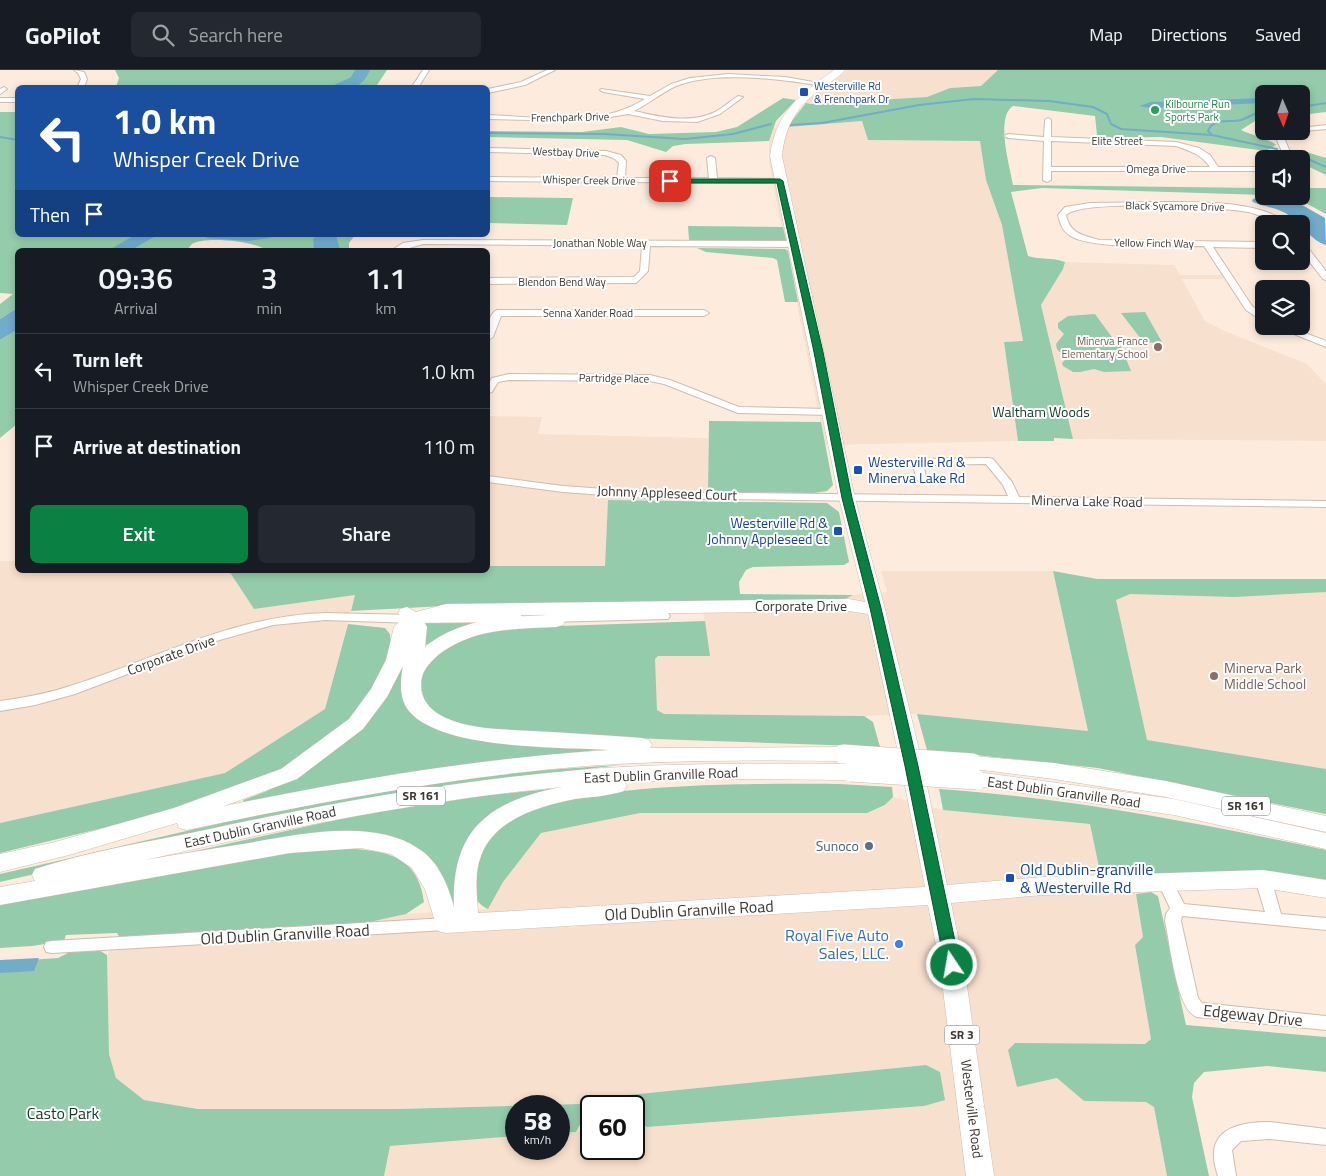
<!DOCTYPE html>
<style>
:root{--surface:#171b24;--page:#242831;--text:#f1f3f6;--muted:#9ea1a6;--line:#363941;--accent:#0b8043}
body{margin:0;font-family:"Titillium Web",sans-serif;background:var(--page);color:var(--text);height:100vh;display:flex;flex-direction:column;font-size:19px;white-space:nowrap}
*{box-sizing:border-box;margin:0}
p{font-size:16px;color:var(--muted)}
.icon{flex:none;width:28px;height:28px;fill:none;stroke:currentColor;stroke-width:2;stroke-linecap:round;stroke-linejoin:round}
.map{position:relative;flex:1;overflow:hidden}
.panel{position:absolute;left:15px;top:178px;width:475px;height:325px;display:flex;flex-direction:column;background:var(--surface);border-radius:8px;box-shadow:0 2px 8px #0003}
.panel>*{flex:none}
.guide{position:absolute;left:15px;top:15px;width:475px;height:152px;border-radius:8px;box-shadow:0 2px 8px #0003;background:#1a4fa0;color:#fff;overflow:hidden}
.needle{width:32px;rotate:178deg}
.fabs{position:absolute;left:1255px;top:15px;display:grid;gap:10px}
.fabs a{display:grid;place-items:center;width:55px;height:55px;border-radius:8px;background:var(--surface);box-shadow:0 2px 8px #0003;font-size:25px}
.speed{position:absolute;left:505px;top:1025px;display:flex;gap:10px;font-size:25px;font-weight:700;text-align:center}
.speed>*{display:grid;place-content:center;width:65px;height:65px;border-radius:50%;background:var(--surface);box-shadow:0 2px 8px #0003;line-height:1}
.speed small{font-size:12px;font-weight:400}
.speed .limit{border:2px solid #111;border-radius:8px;background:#fff;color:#111}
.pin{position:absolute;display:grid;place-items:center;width:42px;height:42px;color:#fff;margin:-21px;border-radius:10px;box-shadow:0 2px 8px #0006}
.me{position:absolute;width:55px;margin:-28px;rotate:348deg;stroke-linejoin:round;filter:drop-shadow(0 0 4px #0008)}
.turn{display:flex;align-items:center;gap:18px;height:105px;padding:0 15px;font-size:22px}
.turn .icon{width:65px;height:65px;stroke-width:2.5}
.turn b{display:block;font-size:35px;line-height:42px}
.then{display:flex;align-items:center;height:48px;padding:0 15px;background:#0003;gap:10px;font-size:19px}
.eta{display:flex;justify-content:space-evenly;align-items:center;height:85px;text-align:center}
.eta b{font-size:30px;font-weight:600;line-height:35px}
.primary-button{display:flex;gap:10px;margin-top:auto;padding:10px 15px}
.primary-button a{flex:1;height:58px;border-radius:8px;background:var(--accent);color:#fff;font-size:20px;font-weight:600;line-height:58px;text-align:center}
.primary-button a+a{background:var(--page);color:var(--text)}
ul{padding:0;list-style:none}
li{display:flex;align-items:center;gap:15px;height:75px;padding:0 15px;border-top:1px solid var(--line)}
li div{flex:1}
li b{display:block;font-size:19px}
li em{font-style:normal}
header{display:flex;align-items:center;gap:30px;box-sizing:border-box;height:70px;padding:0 25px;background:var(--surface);border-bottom:1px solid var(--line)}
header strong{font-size:24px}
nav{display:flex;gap:28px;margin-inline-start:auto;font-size:18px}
.search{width:350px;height:45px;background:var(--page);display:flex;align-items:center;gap:12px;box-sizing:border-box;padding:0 18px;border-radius:8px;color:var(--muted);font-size:19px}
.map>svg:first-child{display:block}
.built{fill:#f8e0ce}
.green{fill:#94cbab}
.water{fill:#71accb}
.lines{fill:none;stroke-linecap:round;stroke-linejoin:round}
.stream{stroke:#71accb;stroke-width:2}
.minor-casing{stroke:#cebdb0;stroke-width:2}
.primary-casing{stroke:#cebdb0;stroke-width:1}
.minor{fill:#fff;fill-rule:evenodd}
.primary{fill:#fff;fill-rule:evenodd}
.primary-bridge-casing{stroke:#cebdb0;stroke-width:20;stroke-linecap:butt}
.primary-bridge{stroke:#fff;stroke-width:19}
.route{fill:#0b8043;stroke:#07532c}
.transit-dot{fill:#1a4fb4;stroke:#fff;stroke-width:2}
.leisure-dot{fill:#2e9e5b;stroke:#fff;stroke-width:2}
.education-dot{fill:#8d6e63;stroke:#fff;stroke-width:2}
.service-dot{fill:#5c6f8a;stroke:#fff;stroke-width:2}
.shop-dot{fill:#3f7fe0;stroke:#fff;stroke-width:2}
.labels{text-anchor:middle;stroke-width:4;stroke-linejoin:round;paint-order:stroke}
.far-transit-label{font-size:11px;fill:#164399;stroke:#fff;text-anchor:start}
.far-leisure-label{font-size:11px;fill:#27864d;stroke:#fff;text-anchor:start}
.far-street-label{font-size:11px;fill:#3d3731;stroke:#fff}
.far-education-label{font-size:11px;fill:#785e54;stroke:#fff;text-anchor:end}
.shield{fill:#fff;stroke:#77736f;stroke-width:1}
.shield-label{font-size:12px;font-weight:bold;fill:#3d3731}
.park-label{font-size:14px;fill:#0f3d27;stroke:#fff}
.transit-label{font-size:14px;fill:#164399;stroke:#fff;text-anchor:start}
.street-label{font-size:14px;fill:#3d3731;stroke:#fff}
.education-label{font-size:14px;fill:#785e54;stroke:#fff;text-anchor:start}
.service-label{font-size:14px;fill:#4e5e75;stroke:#fff;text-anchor:end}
.near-transit-label{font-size:16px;fill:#164399;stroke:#fff;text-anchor:start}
.near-street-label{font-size:16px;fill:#3d3731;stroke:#fff}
.near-shop-label{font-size:16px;fill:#366cbe;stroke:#fff;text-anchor:end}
.near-park-label{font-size:16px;fill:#0f3d27;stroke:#fff}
</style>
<header>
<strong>GoPilot</strong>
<div class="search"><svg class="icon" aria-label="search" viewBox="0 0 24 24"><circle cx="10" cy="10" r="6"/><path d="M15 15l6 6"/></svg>Search here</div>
<nav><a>Map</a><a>Directions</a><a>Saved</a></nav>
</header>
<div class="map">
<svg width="1326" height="1106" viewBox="0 0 1326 1106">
<rect width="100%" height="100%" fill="#fdecde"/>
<path class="built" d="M846 0H998L981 16 950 18 927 27 811 34 801 31Z
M863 51 868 70 980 71 986 110 1002 155 1023 271 1004 272 1018 371 825 375 769 93V71L772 58Z
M1065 192 1174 195 1180 205H1221L1223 209H1182L1205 251 1227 262 1307 294 1326 314V371L1073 369 1041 235 1063 199Z
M488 346 542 347 538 364 708 368 709 431 608 430 605 496H488Z
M0 491H17L18 500H223L231 504 254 539 355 525 325 639 225 703 0 753Z
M881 501H1053L1088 661 917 644 864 646 663 644 657 639 654 589 658 586 709 585 702 533 843 530 853 525 887 522Z
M1082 506 1097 509H1326V744L1123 704Z
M893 727 943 740 1090 754 1101 807 1127 809 1136 824 1143 867 1135 875 1151 969 1145 974 1017 1017 1058 1008 1084 1031 1146 1032 1154 1037 1167 1106H384L390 1076 516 1066V1079H559V1063L591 1061V1079H634V1058L924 1036 926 995 629 1025 580 1034 398 1039H198L144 1030 116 1008 109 984 107 885 120 868 365 853 406 844 488 839 503 812 541 763 640 743H867L885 736Z"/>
<path class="green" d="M115 0H387L375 18 355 17 363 12 351 7 330 18 116 17 119 8Z
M998 0H1326V42L1301 45V24H1264V50L1255 51 1241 60C1251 65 1270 69 1276 75L1266 81 1161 67 1107 68 1097 65 1095 46 1013 36C995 47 1010 97 1013 115L1264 118V125L1042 118 1011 122 1028 186C1041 190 1052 187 1065 192L1063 199 1041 235 1073 369 1054 368V371H1018L1004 272 1023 271 1002 155 986 110 980 71 868 70 862 51 787 57 806 33 811 34 927 27 950 18 981 16Z
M783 28 796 30 776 51 769 71 686 74 673 76 666 82 627 70 488 67V61L582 62 621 57 649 64 716 62 737 57Z
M0 42H17L18 165H148L124 180H18L17 238 0 249V234L13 224 0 223Z
M1303 81 1326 88V105L1301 93 1297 82Z
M1301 118H1326V144L1298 129 1285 126H1301Z
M488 127 573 128 567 155 488 153Z
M688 156 783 157 786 170H689Z
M158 165H355L349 173V180H266C255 171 204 166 192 174 190 176 189 178 187 180H132Z
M697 178 785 179 788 181 798 232H785L777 190 773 188 706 182Z
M1145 242 1162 272 1144 273 1121 243Z
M1095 244 1117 274H1120L1131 301 1104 302 1094 299 1080 302H1073L1063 296 1062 293 1066 289 1057 279 1056 274 1064 264 1058 258V253L1068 246Z
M17 260V354L0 368V270Z
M709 351 821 352 833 415 827 421 814 423 708 422Z
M608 430 827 433 839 442 849 492 844 495 753 497 746 500 739 512 740 524 853 525 843 530 481 534 351 541 355 525 254 539 231 504 223 500H488V496H605Z
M1053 501 1097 509H1326V522L1234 527 1130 524 1116 530 1147 670 1326 699V744L1098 698 927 680 917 644 1088 661Z
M705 551 710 586H658L655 589 657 640 664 644 864 646 873 652 880 677C771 672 660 671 551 663 517 661 477 664 446 648 422 637 420 624 422 599L452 571 503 558Z
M476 552 475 555 429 575 424 574 425 554 427 553Z
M348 554 385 558 390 564 391 576 385 600 347 654 286 700 173 741 0 783V753L225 703 325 639Z
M403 587 422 648 598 677 597 680 395 704 244 734 243 730 267 721 304 700Z
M620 695 466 714 139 780 0 812V804C121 777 242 746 365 723 449 707 535 700 620 695Z
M839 714 892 717 893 727 885 735 867 743H640L541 763 503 812 488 839C472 832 474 821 475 805 475 800 474 794 475 790 479 781 489 764 497 758 555 709 761 714 839 714Z
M560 718 497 745 456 836 453 837 398 773 159 789 363 744 489 725Z
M939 719C1070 728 1198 753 1326 780V815L1101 807 1090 754 943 740Z
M334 778C377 780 418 780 424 832L406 844 365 853 120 868 117 863 66 865 64 871 32 876 0 878V834L276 785Z
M1151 822 1158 826 1186 955 1326 967V1002L1267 996 1204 1002 1194 1013 1192 1027 1209 1106H1167L1154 1037 1146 1032 1084 1031 1057 1008 1017 1017 1008 980 1015 973 1145 974 1151 969 1135 875 1143 867 1136 824Z
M97 879 107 885 109 984 116 1008 144 1030 198 1039H398L580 1034 584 1047 576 1062 559 1063V1036H516V1066L390 1076 384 1106H0V892L58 888 74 880Z
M926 995 940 1002 945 1030 924 1036 647 1057 634 1051V1036L627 1035 629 1025Z"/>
<path class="water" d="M355 0H370C360 22 351 18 330 17L351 7Z
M1264 28V33L1150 38 1139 36 1151 32Z
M1258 126 1295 131 1325 148 1326 175C1311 171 1303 154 1290 146 1279 138 1265 137 1253 132L1252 130Z
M135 165H158L132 180H109Z
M207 165H285L249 171 206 168Z
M317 165H336L340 180 314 179 313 169Z
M17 238V260L0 270V249Z
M39 888 34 901 0 903V890Z"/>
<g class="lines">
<path class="stream" d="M1301 37 1326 33
M790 55 822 53 919 35 974 29 1049 31 1093 37 1107 44 1111 54 1121 59 1212 65 1277 79
M488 63 604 64 685 69 733 64 771 54
M1212 65 1208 61C1213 47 1229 53 1241 50 1249 47 1256 43 1264 40
M0 67 18 70
M1301 86 1326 97"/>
<defs>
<path id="minor" d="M74 0 84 2 87 9 84 18H77L81 9 78 3Z
M423 0H429L418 18H411Z
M547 0H555L525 15 488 23V19L521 12Z
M728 4 785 7 825 14 822 16C781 9 712 0 674 17 660 24 648 34 634 41 660 47 690 54 715 42 723 38 730 31 738 26L743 27 720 44 697 52 663 51 628 44 587 51 488 49V45C540 47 599 58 645 29L603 22 600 20 601 19 650 26 671 14 690 8Z
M4 17 7 19 0 24V19Z
M0 28H18V32H0Z
M1048 48 1051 50V67L1176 72 1199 78 1210 85 1218 97H1264V101H1051V110L1047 112 1043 110 1044 71 1008 68 1004 66 1008 64 1044 67 1045 50ZM1051 71 1176 76C1190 81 1201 84 1210 97H1051Z
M1326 55V59C1312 61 1294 59 1285 70L1293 89H1285L1277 70 1283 62 1301 61V58Z
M488 78 606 81 621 85 626 91 625 108H709L707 88 711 86 715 88 717 108 780 109 784 111 780 113 488 111V107L617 108 619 93 615 89 605 85 488 82Z
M1162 132C1197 132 1261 130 1288 154 1274 154 1262 145 1248 142 1221 137 1082 129 1066 145 1070 164 1083 165 1099 170L1264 172V178L1213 177 1252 236 1264 245V252L1246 240 1204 176C1176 176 1089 180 1069 165 1062 160 1060 153 1058 145L1065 137 1090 133Z
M423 170 794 171 798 174 794 177 650 176 648 201 636 213 488 214V208L634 207 640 201 642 176 423 174 403 180H392L403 173Z
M1301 173H1304L1326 201V210L1323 209 1301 181Z
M497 240H704L709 243 704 246H501L493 267 488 270C488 260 487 245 497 240Z
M1274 256H1287L1326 271V277Z
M509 304 650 305 670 310 739 337 830 339 835 342 830 345 738 343 664 314 650 311 509 310 498 312 492 322 488 323V314L492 308Z
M989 388 993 389 1012 412 1019 427 1326 431V437L646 428 563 422 488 412V406L563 416 646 422 1008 426 1003 415 986 394 923 395 927 410 922 413 917 410 912 392 917 389Z
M664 542 668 543 670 546 668 549 546 552 540 548 546 544Z
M325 543 413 545 519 544 525 548 519 552 413 553 325 550 273 555 209 573 75 624 35 635 0 641V631C23 628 45 624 67 617 155 590 231 546 325 543Z
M1263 803 1268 805 1271 809 1281 844 1326 848V860L1182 846 1181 851 1198 928 1202 933 1326 946V960L1197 947C1176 940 1170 872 1165 851L1166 844 1170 838 1158 813 1161 809 1166 807 1171 809 1184 834 1265 842 1255 809 1258 805Z
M446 848 452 850 454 854 452 858 446 860 52 883 46 882 44 877 46 872 52 871Z
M1269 1052 1326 1059V1075L1269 1069 1241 1071 1232 1080 1236 1106H1218C1216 1100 1214 1093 1214 1087 1212 1056 1246 1052 1269 1052Z"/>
<path id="primary" d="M834 0H845C839 7 830 12 823 17 798 36 785 54 782 86L855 428 885 539 923 696 947 815 1043 807 1263 800 1326 810V828L1263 818 1043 825 951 833 964 895 994 1106H966L940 895 928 835 446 863 438 861 425 819 412 798 391 784 361 778 290 783 0 835V817L35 811 32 805 35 799C90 781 148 772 205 760 325 734 446 712 568 701 662 692 756 694 850 694L857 697 861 702 857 707 850 710 730 709 624 712 627 716 624 721C608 726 591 727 575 729 540 736 494 749 481 786 474 804 477 824 478 843L925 817 901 696 868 544 849 541 446 546 424 552 427 557 425 577C454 553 491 548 528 546 539 546 551 544 563 547L565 551 563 555 556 557C514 559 472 558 437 586 427 595 420 604 421 618 422 632 434 643 446 648 472 660 505 659 532 661 569 663 605 665 642 668L649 670 652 675 650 678 843 677 850 679 853 684 850 689 843 691C757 690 672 690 586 696 451 707 319 732 187 760L179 758 177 753 69 785 0 802V784L55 772 174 738 281 699 349 649 371 619 386 590 394 557 402 549 398 543 400 539 407 537 416 542 446 534 849 529 865 532 839 428 770 86C776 41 800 25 834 0ZM403 596C400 611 399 629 409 641 441 680 561 677 610 680 480 688 351 710 224 736L297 709 363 659 387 627ZM562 717C489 731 451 759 454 837 448 815 439 792 419 779 373 747 295 765 243 774 211 779 178 784 145 790 283 759 421 730 562 717Z
M973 686 1054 693 1166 711 1326 746V762L1166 727 1054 709 966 698 962 693 966 688Z
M977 702 1174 729 1326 763V779L1174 745 969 715 966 710 969 705Z"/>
</defs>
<use href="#minor" class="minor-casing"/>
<use href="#primary" class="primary-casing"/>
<use href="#minor" class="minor"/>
<use href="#primary" class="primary"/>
<defs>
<path id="primary-bridge" d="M843 684 973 693
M850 702 977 710"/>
</defs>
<use href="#primary-bridge" class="primary-bridge-casing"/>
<use href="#primary-bridge" class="primary-bridge"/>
</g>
<path class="route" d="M670 109H780L783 111 823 282 852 428 881 538 918 696 960 895 958 899 952 901 947 899 945 895 905 696 870 538 842 428 814 282 777 113H667Z"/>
<g class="transit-dot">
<rect x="799" y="17" width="10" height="10" rx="2.5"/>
<rect x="853" y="395" width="10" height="10" rx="2.5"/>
<rect x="833" y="456" width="10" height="10" rx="2.5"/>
<rect x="1005" y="803" width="10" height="10" rx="2.5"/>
</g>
<circle class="leisure-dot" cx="1155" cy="40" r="5"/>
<g class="education-dot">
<circle cx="1158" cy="277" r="5"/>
<circle cx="1214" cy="606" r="5"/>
</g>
<circle class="service-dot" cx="869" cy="776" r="5"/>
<circle class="shop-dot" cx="899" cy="874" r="5"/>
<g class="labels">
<g class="far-transit-label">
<text x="814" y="20">Westerville Rd<tspan x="814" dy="13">&amp; Frenchpark Dr</tspan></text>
</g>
<g class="far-leisure-label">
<text x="1165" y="38">Kilbourne Run<tspan x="1165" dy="13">Sports Park</tspan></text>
</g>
<g class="far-street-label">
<text transform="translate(570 47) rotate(-1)" y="4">Frenchpark Drive</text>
<text x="1117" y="75">Elite Street</text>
<text transform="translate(566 82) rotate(2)" y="4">Westbay Drive</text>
<text x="1156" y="103">Omega Drive</text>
<text transform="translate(589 110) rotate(1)" y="4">Whisper Creek Drive</text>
<text transform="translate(1175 136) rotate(1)" y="4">Black Sycamore Drive</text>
<text x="600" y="177">Jonathan Noble Way</text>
<text transform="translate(1154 173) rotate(1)" y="4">Yellow Finch Way</text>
<text x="562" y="216">Blendon Bend Way</text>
<text x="588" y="247">Senna Xander Road</text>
<text transform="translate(614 308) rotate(1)" y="4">Partridge Place</text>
</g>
<g class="far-education-label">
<text x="1148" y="275">Minerva France<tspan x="1148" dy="13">Elementary School</tspan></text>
</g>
<g class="shield">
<rect x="397" y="716.5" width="48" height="19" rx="4"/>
<rect x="1222" y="726.5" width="48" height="19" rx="4"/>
<rect x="944.5" y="955.5" width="35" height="19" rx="4"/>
</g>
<g class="shield-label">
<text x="421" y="730">SR 161</text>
<text x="1246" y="740">SR 161</text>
<text x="962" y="969">SR 3</text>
</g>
<g class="park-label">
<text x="1041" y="347">Waltham Woods</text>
</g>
<g class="transit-label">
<text x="868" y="397">Westerville Rd &amp;<tspan x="868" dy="16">Minerva Lake Rd</tspan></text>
<text x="828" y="458" text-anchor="end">Westerville Rd &amp;<tspan x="828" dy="16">Johnny Appleseed Ct</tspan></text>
</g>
<g class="street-label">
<text transform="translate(667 423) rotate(2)" y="5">Johnny Appleseed Court</text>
<text transform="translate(1087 431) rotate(1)" y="5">Minerva Lake Road</text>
<text x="801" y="541">Corporate Drive</text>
<text transform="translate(171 585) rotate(-20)" y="5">Corporate Drive</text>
<text transform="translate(661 705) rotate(-2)" y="5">East Dublin Granville Road</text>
<text transform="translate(1064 722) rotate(8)" y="5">East Dublin Granville Road</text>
<text transform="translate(260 757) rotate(-12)" y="5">East Dublin Granville Road</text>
<text transform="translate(972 1039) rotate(83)" y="5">Westerville Road</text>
</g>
<g class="education-label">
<text x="1224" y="603">Minerva Park<tspan x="1224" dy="16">Middle School</tspan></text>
</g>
<g class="service-label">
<text x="859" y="781">Sunoco</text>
</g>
<g class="near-transit-label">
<text x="1020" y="805">Old Dublin-granville<tspan x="1020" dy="18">&amp; Westerville Rd</tspan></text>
</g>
<g class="near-street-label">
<text transform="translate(689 840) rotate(-3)" y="6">Old Dublin Granville Road</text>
<text transform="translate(285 864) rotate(-3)" y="6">Old Dublin Granville Road</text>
<text transform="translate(1253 945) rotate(6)" y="6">Edgeway Drive</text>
</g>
<g class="near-shop-label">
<text x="889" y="871">Royal Five Auto<tspan x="889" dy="18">Sales, LLC.</tspan></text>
</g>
<g class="near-park-label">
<text x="63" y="1049">Casto Park</text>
</g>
</g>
</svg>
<div class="fabs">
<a><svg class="needle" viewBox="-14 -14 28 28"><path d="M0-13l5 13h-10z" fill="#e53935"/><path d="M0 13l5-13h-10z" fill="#9ea1a6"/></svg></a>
<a><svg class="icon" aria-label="sound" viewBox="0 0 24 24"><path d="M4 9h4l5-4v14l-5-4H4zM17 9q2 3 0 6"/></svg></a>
<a><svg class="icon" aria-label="search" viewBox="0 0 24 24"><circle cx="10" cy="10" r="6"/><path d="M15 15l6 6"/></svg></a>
<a><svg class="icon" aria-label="layers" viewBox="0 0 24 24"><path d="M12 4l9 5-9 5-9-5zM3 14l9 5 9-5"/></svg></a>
</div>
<div class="speed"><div>58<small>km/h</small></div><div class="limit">60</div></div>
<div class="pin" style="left:670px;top:111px;background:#d93025"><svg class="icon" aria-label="arrive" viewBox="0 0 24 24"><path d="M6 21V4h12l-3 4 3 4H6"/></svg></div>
<svg class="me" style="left:952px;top:895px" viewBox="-20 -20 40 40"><circle r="17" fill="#0b8043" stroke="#fff" stroke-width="3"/><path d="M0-11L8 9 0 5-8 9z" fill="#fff"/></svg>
<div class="guide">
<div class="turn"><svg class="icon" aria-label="left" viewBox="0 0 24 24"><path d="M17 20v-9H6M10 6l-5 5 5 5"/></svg><div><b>1.0 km</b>Whisper Creek Drive</div></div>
<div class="then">Then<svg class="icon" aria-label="arrive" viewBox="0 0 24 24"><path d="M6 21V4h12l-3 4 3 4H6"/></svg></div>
</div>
<section class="panel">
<div class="eta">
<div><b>09:36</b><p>Arrival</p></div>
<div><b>3</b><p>min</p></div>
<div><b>1.1</b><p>km</p></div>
</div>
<ul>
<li><svg class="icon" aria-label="left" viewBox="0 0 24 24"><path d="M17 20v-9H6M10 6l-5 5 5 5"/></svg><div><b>Turn left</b><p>Whisper Creek Drive</p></div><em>1.0 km</em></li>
<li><svg class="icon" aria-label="arrive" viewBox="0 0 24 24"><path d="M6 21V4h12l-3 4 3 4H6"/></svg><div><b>Arrive at destination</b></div><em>110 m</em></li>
</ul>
<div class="primary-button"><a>Exit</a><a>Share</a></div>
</section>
</div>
